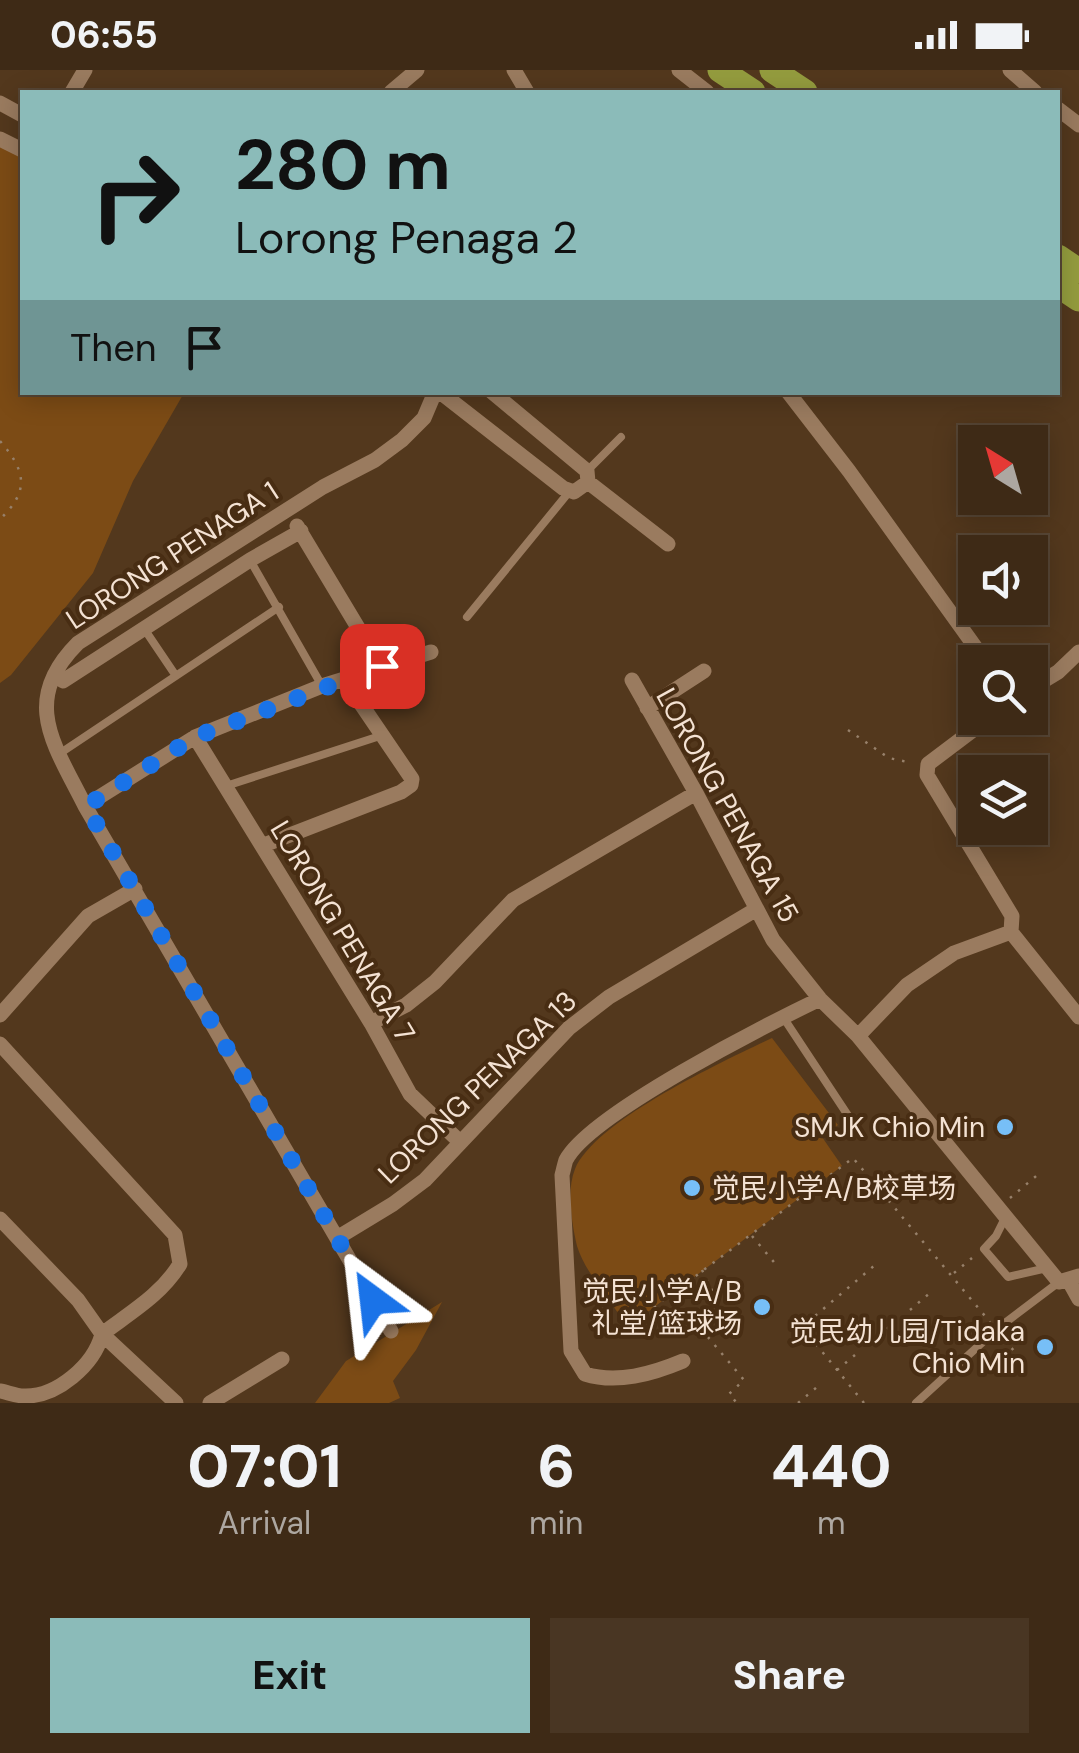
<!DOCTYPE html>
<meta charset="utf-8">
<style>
:root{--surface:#3e2a16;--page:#493623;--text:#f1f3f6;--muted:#ada7a1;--line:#574635;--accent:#8bbbb9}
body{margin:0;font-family:"DM Sans","Noto Sans SC",sans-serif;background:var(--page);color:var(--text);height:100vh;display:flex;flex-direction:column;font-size:38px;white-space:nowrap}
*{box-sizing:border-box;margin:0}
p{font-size:32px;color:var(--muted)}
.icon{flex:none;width:55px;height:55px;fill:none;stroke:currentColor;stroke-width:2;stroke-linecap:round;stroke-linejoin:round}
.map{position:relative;height:1333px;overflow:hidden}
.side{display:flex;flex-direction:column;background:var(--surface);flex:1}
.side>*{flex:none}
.hud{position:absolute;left:20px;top:20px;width:1040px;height:305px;border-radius:0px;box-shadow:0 5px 25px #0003,0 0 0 2px var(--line);background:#8bbbb9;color:#111;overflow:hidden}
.needle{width:65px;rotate:323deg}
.buttons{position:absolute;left:958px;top:355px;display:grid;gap:20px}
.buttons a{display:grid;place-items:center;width:90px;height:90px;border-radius:0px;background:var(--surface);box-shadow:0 5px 25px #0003,0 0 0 2px var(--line);font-size:50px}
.pin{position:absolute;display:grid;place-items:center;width:85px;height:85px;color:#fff;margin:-42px;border-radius:20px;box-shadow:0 5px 15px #0006}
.me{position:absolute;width:110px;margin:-55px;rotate:330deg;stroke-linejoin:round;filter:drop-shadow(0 0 8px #0008)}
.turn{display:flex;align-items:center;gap:35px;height:210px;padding:0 50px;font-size:45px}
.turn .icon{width:130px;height:130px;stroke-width:2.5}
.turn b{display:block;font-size:70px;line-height:85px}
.then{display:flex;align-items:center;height:95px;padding:0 50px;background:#0003;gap:20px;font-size:38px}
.eta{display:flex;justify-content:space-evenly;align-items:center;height:170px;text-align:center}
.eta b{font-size:60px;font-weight:800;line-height:70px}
.primary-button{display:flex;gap:20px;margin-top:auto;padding:20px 50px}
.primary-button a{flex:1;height:115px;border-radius:0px;background:var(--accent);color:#111;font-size:40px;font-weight:800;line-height:115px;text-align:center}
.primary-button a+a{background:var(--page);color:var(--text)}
.status{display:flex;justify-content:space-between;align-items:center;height:70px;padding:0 50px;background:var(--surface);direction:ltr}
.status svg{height:28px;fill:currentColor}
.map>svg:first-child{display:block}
.green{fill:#7c4b15}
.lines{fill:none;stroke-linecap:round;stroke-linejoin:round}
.path{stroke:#97806a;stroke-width:2.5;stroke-dasharray:2.5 8;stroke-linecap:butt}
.service{stroke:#9a7b5f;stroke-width:8}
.minor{stroke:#9a7b5f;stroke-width:15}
.primary{stroke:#949c3e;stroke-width:25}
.route{stroke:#1a73e8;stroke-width:18;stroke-dasharray:0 32.4}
.poi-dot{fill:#77bff7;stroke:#482d13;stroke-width:4}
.labels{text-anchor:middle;stroke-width:8;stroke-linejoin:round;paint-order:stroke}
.street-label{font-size:28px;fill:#f4e2d3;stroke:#482d13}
.poi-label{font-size:28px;fill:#f4e2d3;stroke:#482d13;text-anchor:end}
</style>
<div class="status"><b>06:55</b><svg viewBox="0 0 49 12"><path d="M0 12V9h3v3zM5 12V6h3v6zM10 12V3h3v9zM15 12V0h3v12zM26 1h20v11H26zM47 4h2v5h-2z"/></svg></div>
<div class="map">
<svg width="1079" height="1333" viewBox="0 0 1079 1333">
<rect width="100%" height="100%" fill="#53381d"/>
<path class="green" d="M0 69 22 80V322L184 323 133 411 93 503 11 605 0 613Z
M772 968 838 1055 822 1067 842 1096 637 1250 622 1249C608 1227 584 1200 577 1176 572 1154 566 1121 575 1099 596 1050 722 992 772 968Z
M442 1232 416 1280 393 1311 400 1328 389 1333H315L346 1291Z"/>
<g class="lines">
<path class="path" d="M0 371C26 401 30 421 0 449
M848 660 889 688 912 693
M1010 1128 1041 1102
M752 1166 778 1197
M702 1200 723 1243 702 1260 744 1310 729 1324 737 1333
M954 1203 972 1188
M910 1240 931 1222
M637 1250 853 1088 990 1252
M1005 1270 1014 1281
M871 1273 893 1253
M837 1300 855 1285
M798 1333 817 1317
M864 1333 802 1257 875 1195"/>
<path class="service" d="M587 401 621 367
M250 490 322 616
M467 547 569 422
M145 560 176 606
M59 684 279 537
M226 716 383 665
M783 947 851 1050
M1005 1148 996 1166 984 1179 1008 1207 1047 1198
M916 1333 997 1259 1059 1212"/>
<path class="minor" d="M514 0 527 22
M679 0 707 22
M1010 0 1035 22
M72 22 85 0
M391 22 417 0
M0 33 22 45
M1058 39 1079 55
M0 69 22 80
M440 322 563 418 574 422 588 412
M492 322 587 401 588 412
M788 322 849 401 986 592
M588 412 668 474
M297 456 381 596
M632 610 696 723 773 870 820 929 858 966 1059 1212 1079 1206
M63 611 250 490 301 461
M1030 619 1058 602 1079 582
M647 638 704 601
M989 648 928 694 927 705 1012 846 1011 862
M195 667 371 953 410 1024 459 1071
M85 736 195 667 322 616 431 582
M264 775 401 722 411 715 412 709 344 609
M1011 862 1079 947
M0 945 88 846 135 819
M371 953 406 935 435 912 513 830 696 723
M858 966 907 915 954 883 1011 862
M0 974 175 1165 180 1194C161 1225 131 1242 102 1264
M0 1149 78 1230 102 1264 176 1333
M337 1168 393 1134 425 1110 569 958 609 927 755 840
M1069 1211 1079 1229
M391 1261 85 736C54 674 20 631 78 573L323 417 375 390 402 370 424 348 435 322
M683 1291C652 1304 617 1314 585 1304L571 1281 562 1105C563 1102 565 1092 566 1090 590 1044 768 954 820 929
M0 1321C7 1322 16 1326 24 1326 57 1327 94 1295 102 1264
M210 1333 282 1289"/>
<path class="primary" d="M720 0 753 22
M772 0 805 22
M1058 187 1079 201
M1058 215 1079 229"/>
</g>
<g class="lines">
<path class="route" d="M373 1230 86 736 195 667 382 596"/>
</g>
<g class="poi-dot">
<circle cx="1005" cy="1057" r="10"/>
<circle cx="692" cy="1118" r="10"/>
<circle cx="762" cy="1237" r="10"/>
<circle cx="1045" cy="1277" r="10"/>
</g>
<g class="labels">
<g class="street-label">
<text transform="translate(172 485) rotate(-33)" y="10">LORONG PENAGA 1</text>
<text transform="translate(728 735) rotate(61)" y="10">LORONG PENAGA 15</text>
<text transform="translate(343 861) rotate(59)" y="10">LORONG PENAGA 7</text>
<text transform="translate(477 1017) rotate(-44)" y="10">LORONG PENAGA 13</text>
</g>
<g class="poi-label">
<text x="985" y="1067">SMJK Chio Min</text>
<text x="712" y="1128" text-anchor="start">觉民小学A/B校草场</text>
<text x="742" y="1231">觉民小学A/B<tspan x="742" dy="32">礼堂/篮球场</tspan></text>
<text x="1025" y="1271">觉民幼儿园/Tidaka<tspan x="1025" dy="32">Chio Min</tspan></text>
</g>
</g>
</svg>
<div class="buttons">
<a><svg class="needle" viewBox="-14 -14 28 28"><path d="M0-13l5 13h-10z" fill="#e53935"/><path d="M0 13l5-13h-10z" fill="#ada7a1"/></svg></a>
<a><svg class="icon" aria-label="sound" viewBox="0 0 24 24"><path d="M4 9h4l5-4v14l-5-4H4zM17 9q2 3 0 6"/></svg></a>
<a><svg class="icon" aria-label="search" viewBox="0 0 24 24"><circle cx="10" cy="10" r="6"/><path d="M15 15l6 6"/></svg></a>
<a><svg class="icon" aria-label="layers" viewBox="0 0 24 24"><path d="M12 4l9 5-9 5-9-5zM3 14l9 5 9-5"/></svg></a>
</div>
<div class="pin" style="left:382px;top:596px;background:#d93025"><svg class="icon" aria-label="arrive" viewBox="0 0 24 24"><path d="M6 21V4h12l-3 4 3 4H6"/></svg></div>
<svg class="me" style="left:373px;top:1230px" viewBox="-20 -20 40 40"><path d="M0-17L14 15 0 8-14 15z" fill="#1a73e8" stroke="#fff" stroke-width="4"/></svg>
<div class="hud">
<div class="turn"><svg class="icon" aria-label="right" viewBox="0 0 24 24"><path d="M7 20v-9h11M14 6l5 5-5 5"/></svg><div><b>280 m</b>Lorong Penaga 2</div></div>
<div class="then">Then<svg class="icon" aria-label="arrive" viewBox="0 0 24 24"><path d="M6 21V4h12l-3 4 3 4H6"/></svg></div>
</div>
</div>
<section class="side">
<div class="eta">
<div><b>07:01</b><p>Arrival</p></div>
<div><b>6</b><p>min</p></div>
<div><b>440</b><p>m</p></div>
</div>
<div class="primary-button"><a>Exit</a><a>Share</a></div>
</section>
